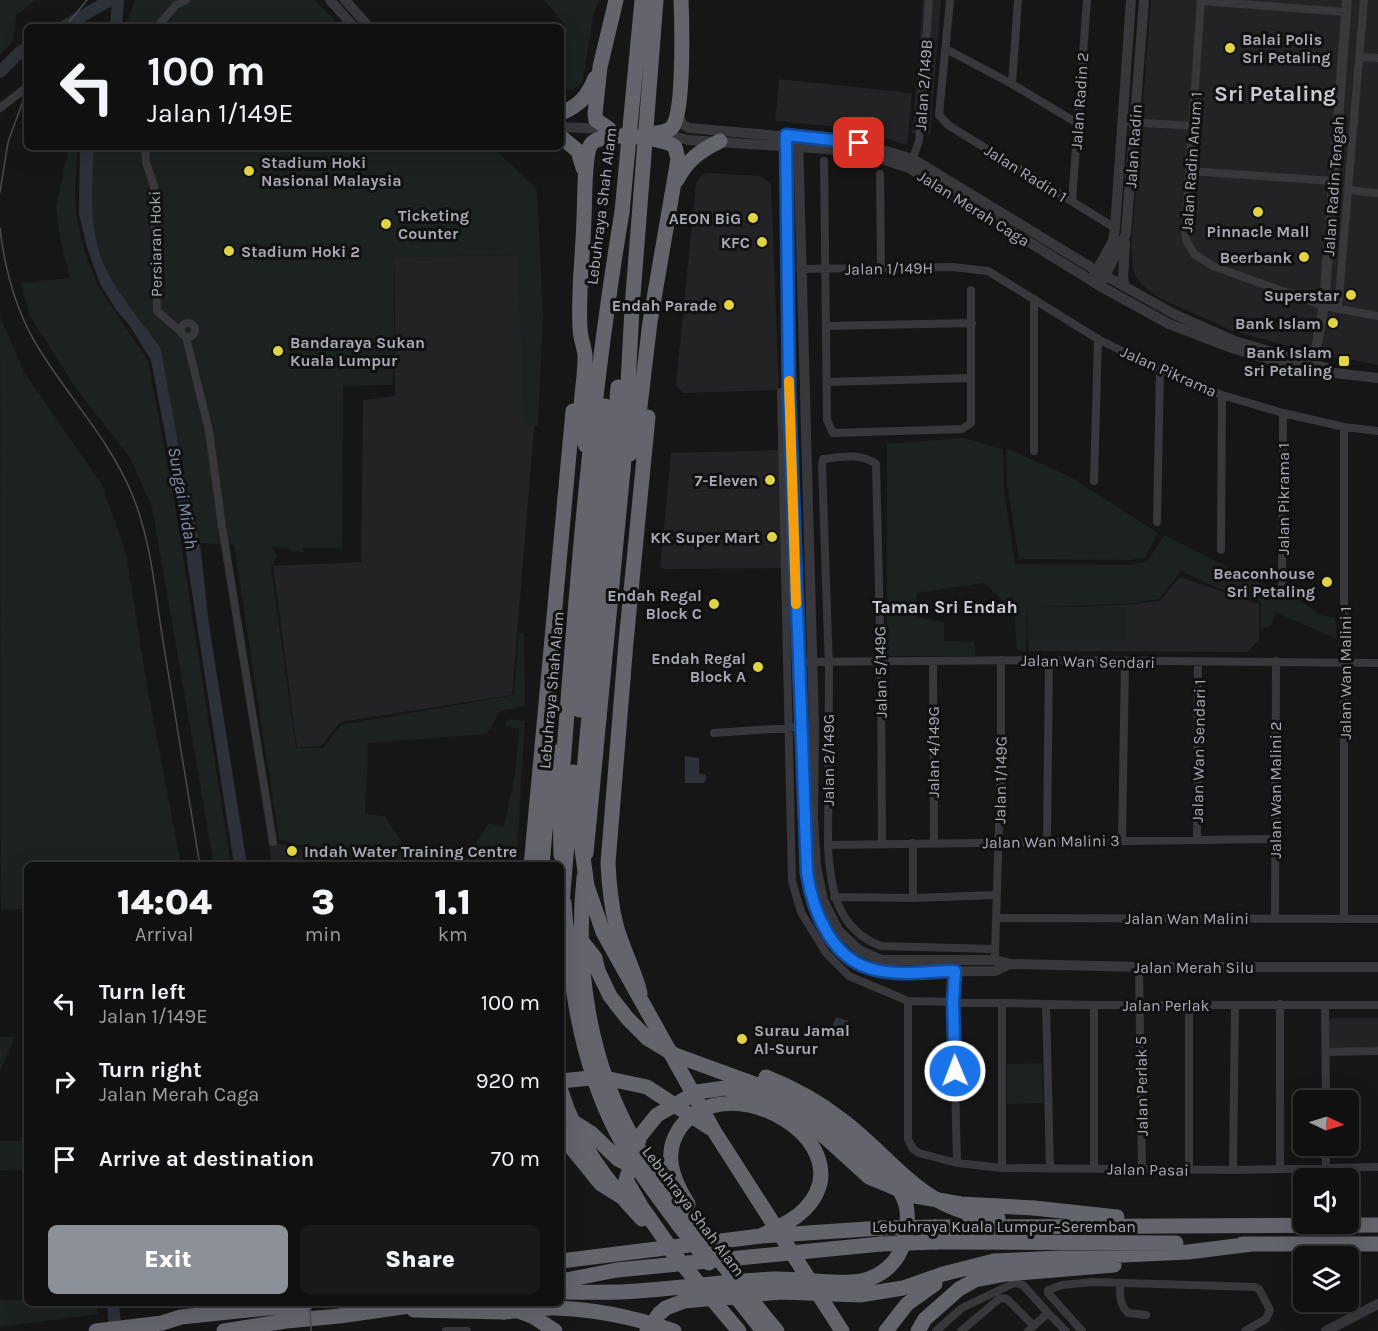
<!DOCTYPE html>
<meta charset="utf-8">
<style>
:root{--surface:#101011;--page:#19191a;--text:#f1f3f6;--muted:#9c9d9f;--line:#303031;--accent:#8c9099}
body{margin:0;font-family:Karla,sans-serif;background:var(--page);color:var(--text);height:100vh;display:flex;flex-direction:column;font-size:22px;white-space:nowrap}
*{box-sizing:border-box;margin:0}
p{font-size:20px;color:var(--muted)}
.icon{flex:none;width:33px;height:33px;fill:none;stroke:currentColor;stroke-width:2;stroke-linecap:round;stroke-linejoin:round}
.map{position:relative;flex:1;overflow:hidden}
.details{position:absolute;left:24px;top:862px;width:540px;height:444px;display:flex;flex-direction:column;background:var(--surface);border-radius:9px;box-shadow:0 6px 24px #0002,0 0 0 2px var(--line)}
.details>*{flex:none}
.banner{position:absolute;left:24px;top:24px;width:540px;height:126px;border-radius:9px;box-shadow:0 6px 24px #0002,0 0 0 2px var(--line);background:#101011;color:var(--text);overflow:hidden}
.needle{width:39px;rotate:94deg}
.buttons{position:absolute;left:1293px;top:1090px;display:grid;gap:12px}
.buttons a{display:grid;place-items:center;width:66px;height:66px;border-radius:9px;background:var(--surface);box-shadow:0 6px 24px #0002,0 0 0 2px var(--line);font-size:30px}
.pin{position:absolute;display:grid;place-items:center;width:51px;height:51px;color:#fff;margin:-26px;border-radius:12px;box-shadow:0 3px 9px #0006}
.me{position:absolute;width:66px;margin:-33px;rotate:359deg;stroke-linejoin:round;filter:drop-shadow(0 0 4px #0008)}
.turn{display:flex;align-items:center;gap:21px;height:126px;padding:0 24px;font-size:27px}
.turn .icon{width:78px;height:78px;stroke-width:2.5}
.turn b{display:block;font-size:42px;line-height:51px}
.eta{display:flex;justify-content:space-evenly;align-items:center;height:102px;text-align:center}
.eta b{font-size:36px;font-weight:800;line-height:42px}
.cta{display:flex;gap:12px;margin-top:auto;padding:12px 24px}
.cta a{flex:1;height:69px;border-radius:9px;background:var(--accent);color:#fff;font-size:24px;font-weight:800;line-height:69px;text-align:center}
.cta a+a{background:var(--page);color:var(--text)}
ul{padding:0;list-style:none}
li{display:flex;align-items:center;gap:18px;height:78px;padding:0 24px}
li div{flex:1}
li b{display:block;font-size:22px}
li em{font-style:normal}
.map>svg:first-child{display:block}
.built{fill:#232224}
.green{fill:#1c221f}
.water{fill:#2d313a}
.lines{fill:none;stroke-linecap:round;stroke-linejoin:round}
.river{stroke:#2d313a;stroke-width:12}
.minor{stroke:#38373c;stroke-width:8}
.tertiary{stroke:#38373c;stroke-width:10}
.motorway{stroke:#64646d;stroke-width:15}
.tram{stroke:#4a4a51;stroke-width:1.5}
.motorway-bridge{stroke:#64646d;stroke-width:15}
.route-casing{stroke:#114b97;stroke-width:15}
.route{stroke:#1a73e8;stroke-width:10}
.slow{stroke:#f59e0b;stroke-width:10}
.poi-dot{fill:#e1d444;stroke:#111112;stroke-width:2}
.labels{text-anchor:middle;stroke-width:6;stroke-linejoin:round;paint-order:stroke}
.poi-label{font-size:16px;font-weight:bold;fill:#a9aab6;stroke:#111112;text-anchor:end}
.street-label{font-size:16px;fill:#a9aab6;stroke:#111112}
.water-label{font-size:18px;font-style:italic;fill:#838fae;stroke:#111112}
.neighbourhood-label{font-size:18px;font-weight:bold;fill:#cacad3;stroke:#111112}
.district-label{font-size:22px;font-weight:bold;fill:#cacad3;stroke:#111112}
</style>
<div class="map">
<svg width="1378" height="1331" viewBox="0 0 1378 1331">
<rect width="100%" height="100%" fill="#161617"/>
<path class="built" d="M923 0H941L930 134 912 133Z
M1151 0H1378V365L1303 350 1233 331 1159 298 1142 285 1134 274 1131 248Z
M779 79 912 93 907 145 850 128 775 121Z
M709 173 760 176 771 184 779 390 683 393 676 385 696 183 702 175Z
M534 255 536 405 512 695 340 722 321 746 297 747 273 566 361 562 363 400 395 396V257Z
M779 450 781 568 664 569 660 567 671 453Z
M1180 577 1259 604V640L1247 652 1029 651V609L1125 605 1160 601Z
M268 841 355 861 354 865H272Z
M1328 1018H1378V1049H1329Z"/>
<path class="green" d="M0 0H35L16 16 13 41 0 55Z
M135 0H315L341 27H125Z
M544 0H599L593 16 583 81 573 90 561 88V30L565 25Z
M69 147H78L75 186 76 213 84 250 98 286 148 361 175 505 231 865H214L152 507 130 458 75 387 30 316 21 283 70 278 60 239 56 207Z
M94 147H492L534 186 537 191 543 316 538 426 525 425 517 255 395 257 393 385 343 386 342 548H302L303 552 290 551 288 548 272 547 277 556 271 567 296 748H323L341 725 514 695 519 633H524L525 706 500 711 487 734 368 743 365 814 385 816 405 848 428 853 441 865H358L359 858 279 840 234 545 200 543 190 508 162 355 160 347C142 323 116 294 105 267 88 228 92 187 94 147Z
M0 316 24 372 102 485 126 553 147 686 181 865 27 866V909L1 910Z
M964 438 1003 449 1004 489 1015 564 1129 565 1148 561 1164 535 1280 593 1293 596 1320 615 1335 618 1337 639 1275 612 1271 626 1261 629V601L1220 589 1181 571 1159 599 1126 604 1040 607H1126V642H1028L1027 607 1026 652 1017 650 1014 611 984 583 917 593 915 617 944 622V641L974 642 975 656H887V444Z
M1006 448 1069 476 1158 533 1145 558 1129 560 1019 559 1007 484Z
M507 719 525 721 516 865H462L488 824 504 826 515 775 519 729 505 726Z
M0 1037H15L0 1071Z
M1042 1063 1043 1103 1007 1104V1064Z
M0 1141H27V1170H0Z
M0 1300H27V1304H97L98 1314 0 1327Z"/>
<path class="water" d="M80 147H94C92 187 88 228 105 267 116 293 143 323 160 347L162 355 190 508 200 543 209 625 247 865H234L179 507 151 360 130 326 117 311 100 284 87 247 79 214Z
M685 756 699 758V773L705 775 707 778 704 783H685Z
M836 1017 848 1021 849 1024 836 1036 826 1035 823 1032 832 1026Z
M107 1304H119L122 1331H109Z"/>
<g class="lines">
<path class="river" d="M63 27 110 0
M116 27 118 0
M0 72 20 52 27 48"/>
<path class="minor" d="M950 0 939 115 948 125 1115 228
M1201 0 1185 231 1186 240 1194 254 1213 266 1324 306 1378 316
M1201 1 1346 12
M157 27 176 5 186 0
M946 49 1012 84 1077 123
M1360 57 1378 58
M1012 84 1018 0
M0 108 27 87
M1130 122 1193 126
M145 147 146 162 154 186 157 311 180 331
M824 161 827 420 833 433 962 429 971 423V290
M911 163 919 141 929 0
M1189 171 1333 181
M880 174 881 267
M1347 190 1378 193
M1072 201 1087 0
M800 269 953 267 988 271 1098 339 1160 370 1222 395 1283 413 1344 427 1378 431
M1034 299V451
M1338 309 1364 0
M181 330a7 7 0 1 1 14 0a7 7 0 1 1-14 0Z
M827 326 972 323
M186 337 209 431 222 526 273 842
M827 382 971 378
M781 392 792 881 801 912 826 953 849 976 908 1001 1094 1005H1378
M1094 481 1098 339
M1157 522 1160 370
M1221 550 1222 395
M1282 584 1283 413
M933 661 934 843
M797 662 1049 660 1378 663
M714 733 814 726
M1122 840 1125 662
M1197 840 1198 662
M1047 841 1049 660
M913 843V898
M882 844 881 669 876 464C860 452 842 457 823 459L822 465 829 669 828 845C830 887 836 929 881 946L995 949
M828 845 1275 839
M834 897 913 898 996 895
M996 918 1378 919
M1275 918 1276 661
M1344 919V427
M995 954 1001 760V660
M1139 967 1142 1169
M955 971 953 1002 957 1163
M908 1001V1139L913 1149 919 1153 957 1163 1002 1168 1233 1170 1378 1167
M1046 1004 1050 1169
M1280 1004V1168
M1189 1005V1169
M1325 1005 1326 1101
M1326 1052 1378 1051
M1326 1167V1146
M1002 1168V1004
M1094 1168V1005
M1233 1170 1235 1005
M1120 1283C1120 1295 1119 1304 1128 1313L1146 1315
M446 1331H467
M936 1331 962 1308 1014 1283 1023 1285 1048 1313
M961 1331 1000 1298 1007 1299 1034 1326
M1028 1331 1048 1313 1066 1331
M1082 1331 1048 1293V1290L1062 1285 1093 1282 1255 1287 1259 1289 1270 1310 1266 1319 1245 1331"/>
<path class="tertiary" d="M330 0 354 27
M345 0 369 27
M678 112 682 124 689 128 859 143 913 159 1097 271 1174 314 1235 341 1327 368
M561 127 608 129
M660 133 688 140 857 151 909 168 1100 286 1169 324 1232 348 1299 369 1378 378
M786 135 789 392 797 662 803 816 810 891 819 920 833 942 851 958 867 967 877 970 898 972 995 971 1010 964
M798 136 814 726 813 818 816 866 823 900 838 930 859 950 881 960H995L1011 964 1139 967H1378
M1093 277 1113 241 1115 228 1131 0
M1103 280 1126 234 1144 0
M1125 287 1123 278 1125 243
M1312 370 1324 306 1347 0
M1326 1331 1378 1304"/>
<path class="motorway" d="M561 113C579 106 588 96 595 78
M609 129 596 120 595 114 600 67 616 0
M656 133C663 132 669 132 673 126 684 110 682 23 681 0
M561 137 578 151 583 168
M677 180C687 160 700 151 720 141
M586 446C574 419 586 384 585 355 584 346 580 337 580 328 578 292 583 255 584 218 585 203 584 158 590 146 598 129 664 137 675 147L678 159 650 322 637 431 630 454
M579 710 605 406
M589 710 618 387
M586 853 624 460 632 308
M561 855 560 805C575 607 589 408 622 212
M531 866 573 411
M542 866 550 773 560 751
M584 877C575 965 588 1057 631 1135 651 1171 677 1204 701 1237
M564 903C570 980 579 1058 615 1129 632 1163 655 1193 678 1224
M640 993C634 969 622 948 616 925 611 905 609 884 608 863L626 642 648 417
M766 1077C794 1088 819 1102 842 1120 896 1161 923 1213 998 1218
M561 1114 591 1133 618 1159 639 1170
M561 1130 570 1146 601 1184 620 1196
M688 1204C673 1180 662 1154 680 1128 728 1061 869 1145 804 1210 792 1222 776 1228 761 1236
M1034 1208 1117 1217
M935 1227 1378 1225
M936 1242 1176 1243
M1242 1244H1378
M561 1261 761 1236 882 1228
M561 1281 617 1270 881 1244
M561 1292C587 1292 613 1293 638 1291 684 1288 729 1281 774 1279 801 1278 840 1286 865 1280 883 1275 898 1262 903 1244 907 1230 910 1213 904 1199 893 1170 798 1103 768 1089L675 1055 647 1038 628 1019 610 996 598 971 595 958 580 939
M737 1298 763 1331
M414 1310 504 1312
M516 1310 534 1317 555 1331
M766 1318 777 1331
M96 1331 162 1323 181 1317 306 1304
M224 1331 286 1321 339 1316 424 1304
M647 1331 659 1314 666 1308 684 1301 781 1292 860 1295 903 1288 943 1274 994 1261 1188 1252 1252 1244
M886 1331 907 1304 935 1284
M918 1331 925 1319 959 1289 975 1280 1006 1274 1114 1265"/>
<path class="tram" d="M65 27 87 0
M0 192 8 142 27 90
M0 228C5 272 17 315 41 352 71 400 110 441 132 494 151 540 155 592 163 641 175 716 187 791 200 866
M310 1304 311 1331"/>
<path class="motorway-bridge" d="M622 212 642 0
M632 308 656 0
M589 715 580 816 581 842 587 886 603 932 714 1131 842 1331
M561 916 573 772
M561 1081 600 1077 647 1087 710 1128
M561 1091C576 1141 607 1182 642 1219
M678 1224 709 1263
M882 1228 935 1227
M701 1237 766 1318
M881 1244 936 1242
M672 1252 739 1331
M679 1260 641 1206 626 1180 640 1136 657 1115 697 1092 725 1088 763 1098 797 1115 825 1137 869 1177 915 1196 961 1204 1034 1208
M504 1312C520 1311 538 1307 555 1308 596 1309 636 1318 674 1331"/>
</g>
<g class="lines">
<defs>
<path id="route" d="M859 143 786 135 789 392 807 873C813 912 832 961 876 970 901 976 930 971 955 971L953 1002 955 1071"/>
</defs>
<use href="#route" class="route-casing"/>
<use href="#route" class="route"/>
<path class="slow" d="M789 381 796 604"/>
</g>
<g class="poi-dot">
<circle cx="1230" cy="48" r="6"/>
<circle cx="249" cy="171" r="6"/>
<circle cx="1258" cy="212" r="6"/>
<circle cx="753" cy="218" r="6"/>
<circle cx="386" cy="224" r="6"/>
<circle cx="762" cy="242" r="6"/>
<circle cx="229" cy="251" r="6"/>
<circle cx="1304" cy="257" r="6"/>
<circle cx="1351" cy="295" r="6"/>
<circle cx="729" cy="305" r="6"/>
<circle cx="1333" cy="323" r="6"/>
<circle cx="278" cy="351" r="6"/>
<rect x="1338" y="355" width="12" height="12" rx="3"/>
<circle cx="770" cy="480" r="6"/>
<circle cx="772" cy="537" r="6"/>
<circle cx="1327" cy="582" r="6"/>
<circle cx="714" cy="604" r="6"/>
<circle cx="758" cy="667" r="6"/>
<circle cx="292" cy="851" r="6"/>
<circle cx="742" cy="1039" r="6"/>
</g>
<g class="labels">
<g class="poi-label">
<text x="1242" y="45" text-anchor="start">Balai Polis<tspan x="1242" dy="18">Sri Petaling</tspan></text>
<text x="261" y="168" text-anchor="start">Stadium Hoki<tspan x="261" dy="18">Nasional Malaysia</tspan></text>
<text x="398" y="221" text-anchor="start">Ticketing<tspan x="398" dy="18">Counter</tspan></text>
<text x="741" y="224">AEON BiG</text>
<text x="1258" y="237" text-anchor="middle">Pinnacle Mall</text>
<text x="750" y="248">KFC</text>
<text x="241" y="257" text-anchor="start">Stadium Hoki 2</text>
<text x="1292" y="263">Beerbank</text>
<text x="1339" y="301">Superstar</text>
<text x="717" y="311">Endah Parade</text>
<text x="1321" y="329">Bank Islam</text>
<text x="290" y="348" text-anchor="start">Bandaraya Sukan<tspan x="290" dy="18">Kuala Lumpur</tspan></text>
<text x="1332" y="358">Bank Islam<tspan x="1332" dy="18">Sri Petaling</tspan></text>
<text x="758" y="486">7-Eleven</text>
<text x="760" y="543">KK Super Mart</text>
<text x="1315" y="579">Beaconhouse<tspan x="1315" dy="18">Sri Petaling</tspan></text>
<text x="702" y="601">Endah Regal<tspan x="702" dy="18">Block C</tspan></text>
<text x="746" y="664">Endah Regal<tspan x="746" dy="18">Block A</tspan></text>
<text x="304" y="857" text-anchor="start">Indah Water Training Centre</text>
<text x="754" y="1036" text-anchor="start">Surau Jamal<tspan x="754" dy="18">Al-Surur</tspan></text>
</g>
<g class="street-label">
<text transform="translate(923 85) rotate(-86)" y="6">Jalan 2/149B</text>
<text transform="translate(1079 101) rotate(-86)" y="6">Jalan Radin 2</text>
<text transform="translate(1133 146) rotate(-86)" y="6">Jalan Radin</text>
<text transform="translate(1191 162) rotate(-86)" y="6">Jalan Radin Anum 1</text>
<text transform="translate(1026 173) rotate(32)" y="6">Jalan Radin 1</text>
<text transform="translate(1333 186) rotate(-86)" y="6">Jalan Radin Tengah</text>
<text transform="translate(601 206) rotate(-83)" y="6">Lebuhraya Shah Alam</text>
<text transform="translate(974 208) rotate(32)" y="6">Jalan Merah Caga</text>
<text transform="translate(155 244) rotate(-91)" y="6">Persiaran Hoki</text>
<text transform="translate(889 268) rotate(-1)" y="6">Jalan 1/149H</text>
<text transform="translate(1169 371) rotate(24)" y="6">Jalan Pikrama</text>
<text transform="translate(1283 499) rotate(-90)" y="6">Jalan Pikrama 1</text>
<text transform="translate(1088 661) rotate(1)" y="6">Jalan Wan Sendari</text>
<text transform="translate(880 672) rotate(-91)" y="6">Jalan 5/149G</text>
<text transform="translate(1345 673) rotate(-90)" y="6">Jalan Wan Malini 1</text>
<text transform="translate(551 690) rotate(-85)" y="6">Lebuhraya Shah Alam</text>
<text transform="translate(1198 751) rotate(-89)" y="6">Jalan Wan Sendari 1</text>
<text transform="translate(933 752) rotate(-90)" y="6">Jalan 4/149G</text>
<text transform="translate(828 760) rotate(-90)" y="6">Jalan 2/149G</text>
<text transform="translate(1000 780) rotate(-89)" y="6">Jalan 1/149G</text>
<text transform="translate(1275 790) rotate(-90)" y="6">Jalan Wan Malini 2</text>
<text transform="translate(1051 841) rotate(-1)" y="6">Jalan Wan Malini 3</text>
<text x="1187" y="924">Jalan Wan Malini</text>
<text x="1194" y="973">Jalan Merah Silu</text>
<text x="1166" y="1011">Jalan Perlak</text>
<text transform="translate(1141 1086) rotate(-91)" y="6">Jalan Perlak 5</text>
<text transform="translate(1148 1169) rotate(1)" y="6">Jalan Pasai</text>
<text transform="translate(694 1211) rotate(53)" y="6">Lebuhraya Shah Alam</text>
<text x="1004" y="1232">Lebuhraya Kuala Lumpur–Seremban</text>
</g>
<g class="water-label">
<text transform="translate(183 498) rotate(80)" y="6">Sungai Midah</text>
</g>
<g class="neighbourhood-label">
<text x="945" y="613">Taman Sri Endah</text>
</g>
<g class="district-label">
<text x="1275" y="101">Sri Petaling</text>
</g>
</g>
</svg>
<div class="buttons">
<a><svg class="needle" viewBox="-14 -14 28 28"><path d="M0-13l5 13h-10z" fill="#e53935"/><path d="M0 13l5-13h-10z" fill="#9c9d9f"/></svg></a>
<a><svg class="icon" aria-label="sound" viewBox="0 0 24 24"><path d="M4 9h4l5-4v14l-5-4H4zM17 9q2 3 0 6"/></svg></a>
<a><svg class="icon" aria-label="layers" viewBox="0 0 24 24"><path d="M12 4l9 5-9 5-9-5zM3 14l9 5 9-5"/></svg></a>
</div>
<div class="pin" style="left:859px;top:143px;background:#d93025"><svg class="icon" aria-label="arrive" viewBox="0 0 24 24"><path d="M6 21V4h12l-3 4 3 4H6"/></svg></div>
<svg class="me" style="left:955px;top:1071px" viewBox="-20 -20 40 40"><circle r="17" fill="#1a73e8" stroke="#fff" stroke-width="3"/><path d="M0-11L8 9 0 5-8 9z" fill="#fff"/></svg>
<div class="banner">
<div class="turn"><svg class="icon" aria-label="left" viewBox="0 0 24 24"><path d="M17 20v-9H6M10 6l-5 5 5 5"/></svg><div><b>100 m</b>Jalan 1/149E</div></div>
</div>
<section class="details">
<div class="eta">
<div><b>14:04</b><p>Arrival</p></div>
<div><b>3</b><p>min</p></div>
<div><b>1.1</b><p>km</p></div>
</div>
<ul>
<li><svg class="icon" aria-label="left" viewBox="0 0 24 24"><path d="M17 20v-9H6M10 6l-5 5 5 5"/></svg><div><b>Turn left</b><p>Jalan 1/149E</p></div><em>100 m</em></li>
<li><svg class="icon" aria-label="right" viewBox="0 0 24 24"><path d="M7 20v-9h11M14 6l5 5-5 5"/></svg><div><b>Turn right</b><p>Jalan Merah Caga</p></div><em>920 m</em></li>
<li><svg class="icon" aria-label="arrive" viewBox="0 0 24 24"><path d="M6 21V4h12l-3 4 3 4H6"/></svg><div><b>Arrive at destination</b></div><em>70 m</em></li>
</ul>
<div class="cta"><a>Exit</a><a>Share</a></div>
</section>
</div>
